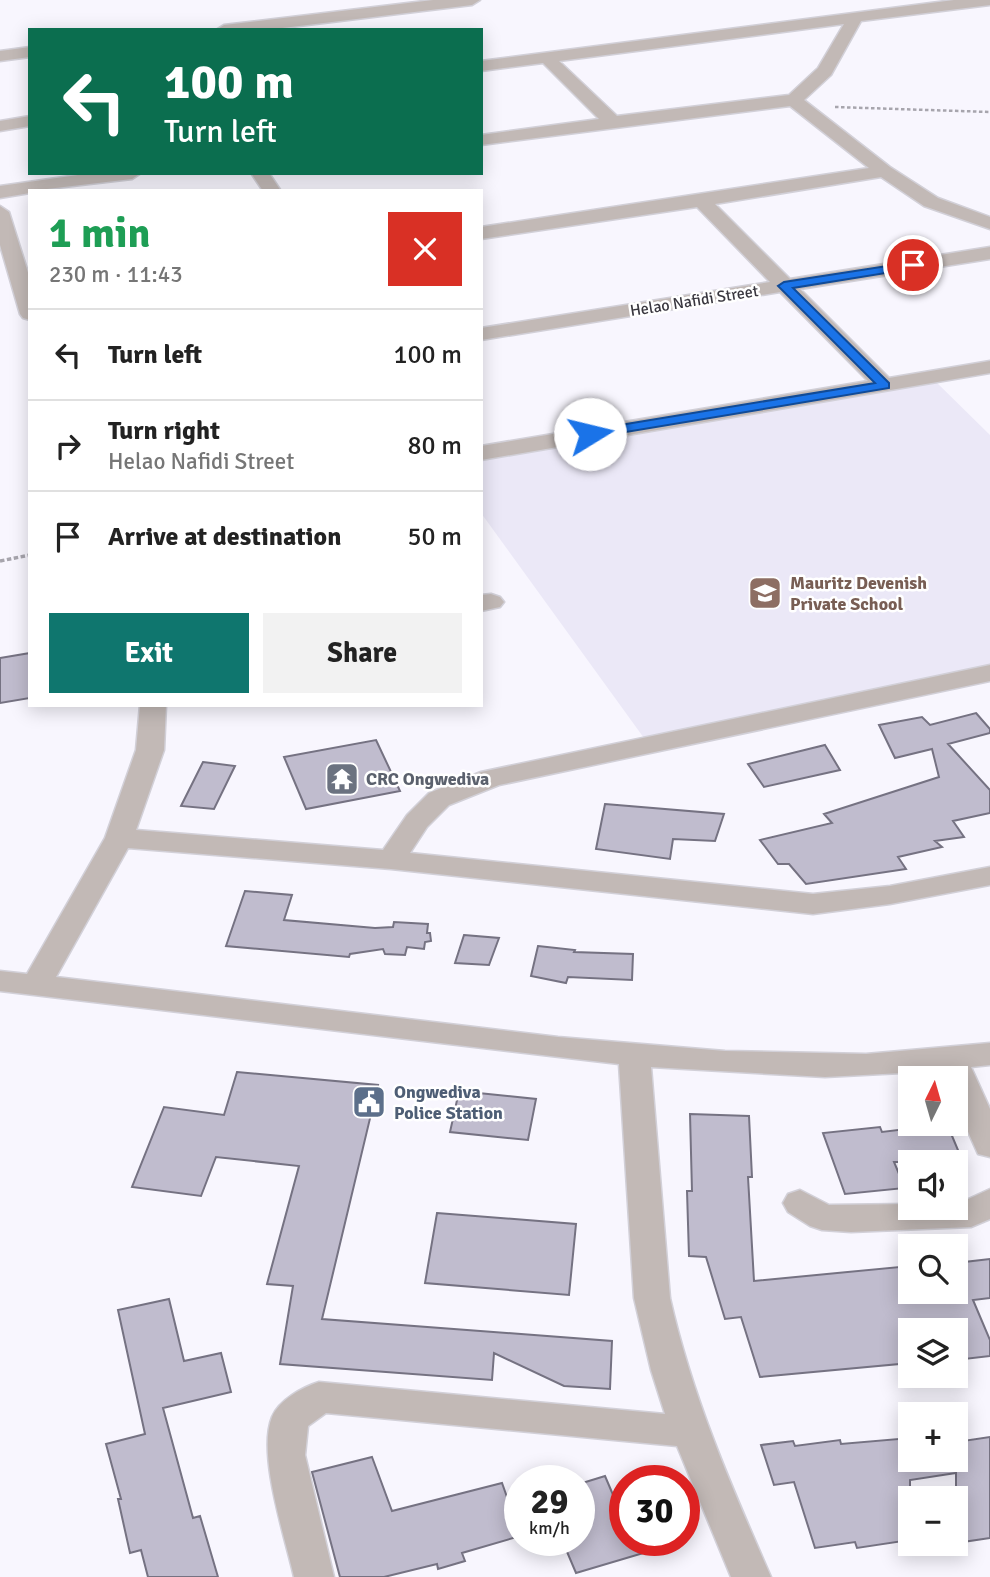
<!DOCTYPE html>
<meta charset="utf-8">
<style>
:root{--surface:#fff;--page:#f2f2f2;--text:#222;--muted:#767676;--line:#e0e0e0;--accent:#0f766e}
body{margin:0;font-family:Signika,sans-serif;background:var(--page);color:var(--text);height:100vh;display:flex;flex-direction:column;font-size:26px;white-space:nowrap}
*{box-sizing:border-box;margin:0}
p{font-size:23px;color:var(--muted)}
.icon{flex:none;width:38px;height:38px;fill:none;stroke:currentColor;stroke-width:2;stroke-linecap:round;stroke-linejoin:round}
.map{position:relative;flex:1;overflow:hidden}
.sheet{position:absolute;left:28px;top:189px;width:455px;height:518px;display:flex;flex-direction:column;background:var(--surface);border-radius:0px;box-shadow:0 4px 18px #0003}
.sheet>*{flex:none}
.banner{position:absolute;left:28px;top:28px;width:455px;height:147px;border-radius:0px;box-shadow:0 4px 18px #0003;background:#0b6e4f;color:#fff;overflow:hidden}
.needle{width:46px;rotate:5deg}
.tools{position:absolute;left:898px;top:1066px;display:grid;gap:14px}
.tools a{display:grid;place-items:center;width:70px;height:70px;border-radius:0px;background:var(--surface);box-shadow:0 4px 18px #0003;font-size:35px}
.speed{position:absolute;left:504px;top:1465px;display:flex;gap:14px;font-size:35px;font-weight:700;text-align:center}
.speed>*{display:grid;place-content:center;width:91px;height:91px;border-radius:50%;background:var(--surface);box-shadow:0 4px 18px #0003;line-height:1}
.speed small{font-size:18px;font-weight:400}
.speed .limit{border:10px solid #d22;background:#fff;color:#111}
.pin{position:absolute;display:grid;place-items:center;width:60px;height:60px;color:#fff;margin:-30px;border:4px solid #fff;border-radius:50%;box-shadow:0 2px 7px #0007}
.me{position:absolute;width:77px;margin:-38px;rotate:81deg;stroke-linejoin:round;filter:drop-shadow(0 0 5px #0008)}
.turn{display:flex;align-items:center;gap:24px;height:147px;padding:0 21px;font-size:32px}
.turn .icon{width:91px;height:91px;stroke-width:2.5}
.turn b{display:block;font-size:49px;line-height:60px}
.round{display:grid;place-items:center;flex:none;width:74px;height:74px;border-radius:0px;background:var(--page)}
.headline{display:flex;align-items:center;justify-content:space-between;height:119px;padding:0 21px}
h1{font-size:42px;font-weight:700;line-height:52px;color:#1e9e55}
.button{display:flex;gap:14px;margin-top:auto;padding:14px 21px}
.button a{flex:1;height:80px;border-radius:0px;background:var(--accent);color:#fff;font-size:28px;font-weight:700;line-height:80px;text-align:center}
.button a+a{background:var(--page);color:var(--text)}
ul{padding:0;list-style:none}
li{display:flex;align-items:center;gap:21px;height:91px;padding:0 21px;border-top:2px solid var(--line)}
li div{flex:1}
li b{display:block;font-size:26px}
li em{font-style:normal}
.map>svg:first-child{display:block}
.built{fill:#ebe8f7}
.building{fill:#c0bcce;stroke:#757282;stroke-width:2}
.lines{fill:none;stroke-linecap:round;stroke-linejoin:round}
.minor-casing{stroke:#d2d0d8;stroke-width:3}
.path-far1{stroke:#a7a5ad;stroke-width:2.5;stroke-dasharray:3.5 2.5;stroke-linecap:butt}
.path{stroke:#a7a5ad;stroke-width:3.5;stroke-dasharray:4.5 2.5;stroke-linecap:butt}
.minor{fill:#c2b9b6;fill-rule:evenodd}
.route{fill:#1a73e8;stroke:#114b97;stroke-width:2}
.labels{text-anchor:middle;stroke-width:5;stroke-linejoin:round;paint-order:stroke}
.far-street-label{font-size:16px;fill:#39373f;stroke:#fff}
.education-label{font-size:18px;font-weight:bold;fill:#785e54;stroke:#fff;text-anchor:start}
.worship-label{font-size:18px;font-weight:bold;fill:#5b616d;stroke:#fff;text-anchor:start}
.service-label{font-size:18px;font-weight:bold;fill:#4e5e75;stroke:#fff;text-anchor:start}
</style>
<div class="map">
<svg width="990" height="1577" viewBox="0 0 990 1577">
<rect width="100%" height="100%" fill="#f8f6fe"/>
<path class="built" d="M931 377 990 435V673L649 745 481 513V453Z"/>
<path class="building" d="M30 653V698L0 703V658Z
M976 713 990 729V733L948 744 990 790V813L953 821 964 837 935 841 942 847 898 857 906 869 806 884 789 864H778L760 840 832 823 824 814 939 777 932 749 895 758 879 725 922 717 930 725Z
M376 740 400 791 306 809 284 757Z
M825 745 840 770 764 787 748 764Z
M203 762 235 766 214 809 181 806Z
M605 804 724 814 715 841 673 839 670 859 596 849Z
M245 891 292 895 284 920 375 928 393 927 394 922 428 924 427 933H430L431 941 425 942 424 949 407 947 405 955 385 954 383 949 350 954 349 957 226 946Z
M464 935 499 938 489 965 455 963Z
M538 946 575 950 574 952 633 954 632 980 568 977 566 983 531 976Z
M237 1072 378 1085 322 1319 612 1341 610 1389 564 1386 494 1353 492 1380 280 1364 293 1286 267 1284 299 1166 216 1157 201 1196 132 1187 164 1107 224 1115Z
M459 1091 536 1099 528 1140 450 1132Z
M690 1114 749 1116 752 1177H748L754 1281 910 1266V1292H956V1263L990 1259V1298L973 1300 990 1340V1356L956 1360V1330H910V1363L760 1377 741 1317 725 1319 706 1257 689 1256 687 1191H692Z
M947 1124 963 1162H894L905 1188 845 1194 823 1133 880 1127 882 1132Z
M437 1213 576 1224 569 1295 425 1283Z
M169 1299 184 1361 221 1353 231 1392 163 1408 193 1518 200 1516 218 1577H148L141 1550 130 1553 118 1499H121L106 1444 145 1434 118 1310Z
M990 1437V1538L956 1543V1473L910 1480V1540L857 1548 855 1542 815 1548 794 1482 774 1485 761 1445 793 1441 795 1446 840 1440 841 1444 910 1438V1460H956V1442Z
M372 1457 392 1511 502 1483 507 1497 515 1495 520 1508V1536L462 1553 465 1561 438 1569 437 1564 384 1577H340L312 1472Z
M605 1476 625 1523V1540H667V1546L576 1573 562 1540H579V1484Z"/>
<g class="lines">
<defs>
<path id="minor" d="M433 0H480L472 5 266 30H216L224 25Z
M954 0H990V5L861 21 831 75 804 100 890 167 938 198 990 217V229L924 206 881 177 715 204 790 279 990 247V259L800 289 889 378 990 361V373L481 460V446L868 381 780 292 481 340V328L770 282 697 207 481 239V227L869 168 790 106 481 145V135L599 119 543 63 481 71V61ZM844 24 818 68 789 95 617 116 559 61Z
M30 47V57L0 61V51Z
M30 116V126L0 131V121Z
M92 173H141L132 179 30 191V193L0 198V186Z
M251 173H269L281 191H263Z
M0 206 9 212 30 279V320L23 318 20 314 0 245Z
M491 594 500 597 504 602 500 607 481 611V595Z
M990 665V681L499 785 449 805 427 827 410 853 813 894 890 886 990 867V885L890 904 813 914 391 869 128 848 56 977 558 1037 725 1051 866 1054 990 1043V1065L971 1067 990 1109V1157L978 1154 956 1105V1078H943L940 1071 825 1077 651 1067 670 1298C692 1396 731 1486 771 1577H731L677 1446 326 1413 308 1426 305 1455 334 1577H294C285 1537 257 1454 272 1417 279 1400 303 1387 319 1382L665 1414 651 1370 634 1298 619 1064 0 991V971L27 974 105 838 136 750 140 705H166L164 750 136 830 383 850 407 815 429 793 481 772Z
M990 1189V1219L971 1227 851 1232 822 1230 810 1226 788 1212 783 1203 788 1194 800 1190 829 1205 910 1204V1208H956V1202L964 1201Z"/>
</defs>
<use href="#minor" class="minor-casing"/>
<path class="path-far1" d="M835 107 990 112"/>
<path class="path" d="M0 561 30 555"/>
<use href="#minor" class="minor"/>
</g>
<path class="route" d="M913 262 917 263V268L793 288 889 383V388L590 438 584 434 590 430 875 383 778 286 784 282Z"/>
<defs>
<symbol id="school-square" viewBox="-11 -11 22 22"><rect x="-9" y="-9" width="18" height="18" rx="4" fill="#8d6e63" stroke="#fff"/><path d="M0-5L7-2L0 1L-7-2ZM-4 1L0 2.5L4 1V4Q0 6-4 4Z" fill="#fff"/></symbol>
<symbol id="temple-square" viewBox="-11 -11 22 22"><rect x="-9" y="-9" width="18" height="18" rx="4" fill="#6b7280" stroke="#fff"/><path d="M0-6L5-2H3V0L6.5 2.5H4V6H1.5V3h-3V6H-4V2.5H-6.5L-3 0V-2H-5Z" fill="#fff"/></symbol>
<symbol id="civic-square" viewBox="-11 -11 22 22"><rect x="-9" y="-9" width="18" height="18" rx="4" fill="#5c6f8a" stroke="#fff"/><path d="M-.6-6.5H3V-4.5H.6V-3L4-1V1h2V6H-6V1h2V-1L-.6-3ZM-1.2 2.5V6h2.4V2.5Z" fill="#fff"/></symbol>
</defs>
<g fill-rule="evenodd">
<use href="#school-square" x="746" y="574" width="38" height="38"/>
<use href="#temple-square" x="323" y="760" width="38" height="38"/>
<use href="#civic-square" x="350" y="1083" width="38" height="38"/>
</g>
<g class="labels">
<g class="far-street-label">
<text transform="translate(694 300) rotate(-9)" y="6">Helao Nafidi Street</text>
</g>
<g class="education-label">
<text x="790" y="589">Mauritz Devenish<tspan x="790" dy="21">Private School</tspan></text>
</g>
<g class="worship-label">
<text x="366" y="785">CRC Ongwediva</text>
</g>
<g class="service-label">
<text x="394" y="1098">Ongwediva<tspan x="394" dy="21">Police Station</tspan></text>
</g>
</g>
</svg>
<div class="tools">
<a><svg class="needle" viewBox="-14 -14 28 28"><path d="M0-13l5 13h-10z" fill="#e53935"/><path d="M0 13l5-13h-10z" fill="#767676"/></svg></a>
<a><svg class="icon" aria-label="sound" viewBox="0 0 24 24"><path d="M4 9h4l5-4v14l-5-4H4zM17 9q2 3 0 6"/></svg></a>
<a><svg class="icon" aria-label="search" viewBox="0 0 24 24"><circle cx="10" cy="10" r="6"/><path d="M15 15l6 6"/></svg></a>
<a><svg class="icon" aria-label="layers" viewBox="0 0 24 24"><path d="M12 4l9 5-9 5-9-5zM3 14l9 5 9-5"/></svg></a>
<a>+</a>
<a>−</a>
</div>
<div class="speed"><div>29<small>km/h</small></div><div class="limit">30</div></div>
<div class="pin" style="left:913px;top:265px;background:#d93025"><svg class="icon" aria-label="arrive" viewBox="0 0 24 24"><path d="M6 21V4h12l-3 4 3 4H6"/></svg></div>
<svg class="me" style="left:590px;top:434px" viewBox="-20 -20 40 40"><circle r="19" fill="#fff"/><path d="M0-13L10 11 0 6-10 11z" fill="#1a73e8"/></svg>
<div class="banner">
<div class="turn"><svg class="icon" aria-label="left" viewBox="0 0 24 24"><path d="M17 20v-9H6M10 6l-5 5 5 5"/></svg><div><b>100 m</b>Turn left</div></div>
</div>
<section class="sheet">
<div class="headline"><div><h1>1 min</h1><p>230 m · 11:43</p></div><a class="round" style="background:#d93025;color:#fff"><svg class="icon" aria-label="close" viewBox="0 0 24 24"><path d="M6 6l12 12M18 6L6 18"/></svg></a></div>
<ul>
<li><svg class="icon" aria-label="left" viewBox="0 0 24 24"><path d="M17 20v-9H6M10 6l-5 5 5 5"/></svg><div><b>Turn left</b></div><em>100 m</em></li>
<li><svg class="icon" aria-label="right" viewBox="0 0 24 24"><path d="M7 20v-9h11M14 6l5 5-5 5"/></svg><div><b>Turn right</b><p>Helao Nafidi Street</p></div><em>80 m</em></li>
<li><svg class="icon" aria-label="arrive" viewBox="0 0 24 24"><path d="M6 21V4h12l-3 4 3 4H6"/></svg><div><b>Arrive at destination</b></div><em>50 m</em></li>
</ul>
<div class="button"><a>Exit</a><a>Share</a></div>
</section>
</div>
